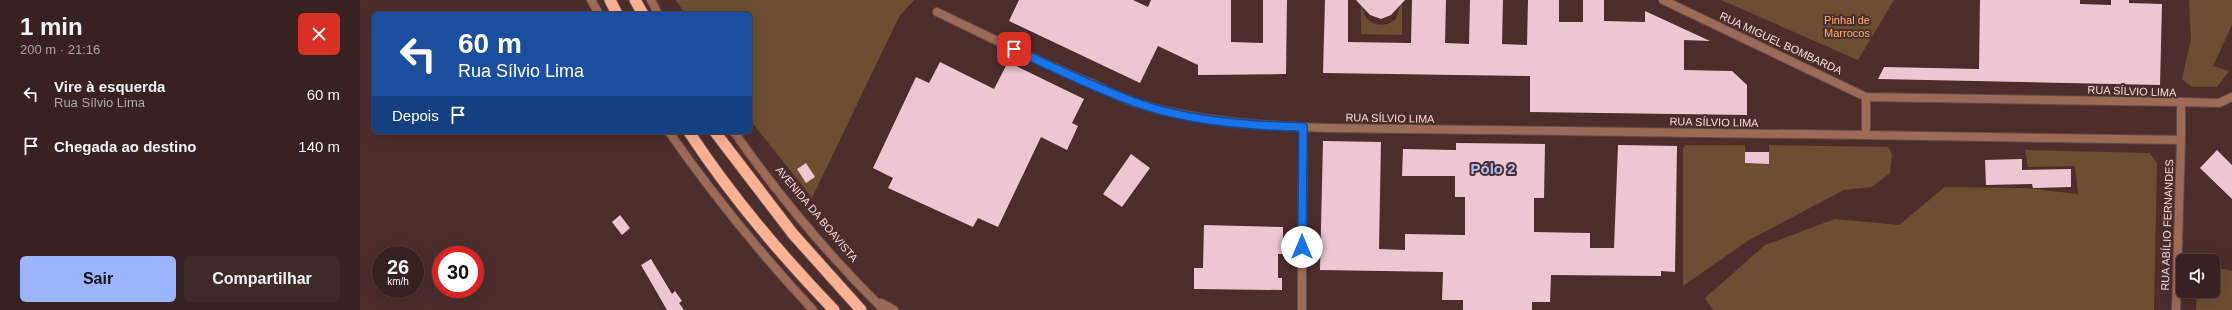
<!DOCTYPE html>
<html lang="pt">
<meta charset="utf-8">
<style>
:root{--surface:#382221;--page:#3f2a2a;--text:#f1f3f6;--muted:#aba4a5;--line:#523f3f;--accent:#9bb4fd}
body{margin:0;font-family:Helvetica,sans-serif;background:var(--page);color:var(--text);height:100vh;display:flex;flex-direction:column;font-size:15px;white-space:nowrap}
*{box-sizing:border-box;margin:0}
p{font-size:13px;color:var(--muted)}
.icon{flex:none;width:22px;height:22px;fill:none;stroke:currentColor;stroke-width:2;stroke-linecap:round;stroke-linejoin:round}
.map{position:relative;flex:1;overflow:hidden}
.details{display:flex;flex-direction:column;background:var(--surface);width:360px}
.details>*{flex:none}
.top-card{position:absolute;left:12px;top:12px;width:380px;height:122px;border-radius:6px;box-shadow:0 4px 16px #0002,0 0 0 1px var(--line);background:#1a4fa0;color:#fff;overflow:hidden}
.controls{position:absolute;left:1816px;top:254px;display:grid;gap:8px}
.controls a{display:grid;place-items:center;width:44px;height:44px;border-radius:6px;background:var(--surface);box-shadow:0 4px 16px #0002,0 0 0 1px var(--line);font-size:20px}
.speed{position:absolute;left:12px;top:246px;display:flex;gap:8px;font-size:20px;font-weight:700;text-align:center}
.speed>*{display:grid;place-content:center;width:52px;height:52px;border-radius:50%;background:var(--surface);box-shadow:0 4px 16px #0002,0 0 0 1px var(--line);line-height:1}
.speed small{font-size:10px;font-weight:400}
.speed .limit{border:6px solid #d22;background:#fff;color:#111}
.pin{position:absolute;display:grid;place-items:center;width:34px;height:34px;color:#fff;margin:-17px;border-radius:8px;box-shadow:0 2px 6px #0006}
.me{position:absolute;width:44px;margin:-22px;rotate:0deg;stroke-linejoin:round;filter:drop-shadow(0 0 3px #0008)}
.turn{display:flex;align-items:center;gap:14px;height:84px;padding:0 20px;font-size:18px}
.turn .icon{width:52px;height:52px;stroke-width:2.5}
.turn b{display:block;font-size:28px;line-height:34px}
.then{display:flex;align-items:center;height:38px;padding:0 20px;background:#0003;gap:8px;font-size:15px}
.round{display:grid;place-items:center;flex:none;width:42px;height:42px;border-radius:6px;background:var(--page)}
.headline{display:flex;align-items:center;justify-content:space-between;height:68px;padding:0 20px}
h1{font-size:24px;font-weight:700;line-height:30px}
.action{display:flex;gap:8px;margin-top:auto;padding:8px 20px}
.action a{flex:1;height:46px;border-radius:6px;background:var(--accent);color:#111;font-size:16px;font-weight:700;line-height:46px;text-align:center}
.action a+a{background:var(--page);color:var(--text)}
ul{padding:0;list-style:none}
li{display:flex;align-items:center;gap:12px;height:52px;padding:0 20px}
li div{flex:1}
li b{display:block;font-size:15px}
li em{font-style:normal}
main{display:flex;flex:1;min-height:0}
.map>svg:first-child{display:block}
.green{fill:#6c4f32}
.building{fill:#ecc6d2}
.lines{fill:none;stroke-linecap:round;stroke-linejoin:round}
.minor-casing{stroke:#654948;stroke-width:10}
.tertiary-casing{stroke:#654948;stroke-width:10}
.trunk-casing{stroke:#654948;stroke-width:13}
.minor{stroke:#9b6b58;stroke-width:8}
.tertiary{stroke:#9b6b58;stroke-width:8}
.trunk{stroke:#fbb294;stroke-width:11}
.route-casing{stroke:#114b97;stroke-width:10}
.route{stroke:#1a73e8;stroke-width:7}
.labels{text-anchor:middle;stroke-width:4;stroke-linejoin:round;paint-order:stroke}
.park-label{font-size:11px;fill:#fbb36b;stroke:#4b2d2c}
.street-label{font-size:11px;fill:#efdbda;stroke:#4b2d2c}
.district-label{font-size:15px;font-weight:bold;fill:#abbff5;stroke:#4b2d2c}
</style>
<main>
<section class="details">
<div class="headline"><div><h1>1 min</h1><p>200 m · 21:16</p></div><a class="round" style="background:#d93025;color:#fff"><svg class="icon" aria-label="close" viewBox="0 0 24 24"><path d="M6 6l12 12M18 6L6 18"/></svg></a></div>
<ul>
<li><svg class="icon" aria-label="left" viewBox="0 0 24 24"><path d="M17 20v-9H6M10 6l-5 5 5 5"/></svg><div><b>Vire à esquerda</b><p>Rua Sílvio Lima</p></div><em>60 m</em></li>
<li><svg class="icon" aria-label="arrive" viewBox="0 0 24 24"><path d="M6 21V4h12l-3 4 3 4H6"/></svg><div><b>Chegada ao destino</b></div><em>140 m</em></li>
</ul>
<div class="action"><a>Sair</a><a>Compartilhar</a></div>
</section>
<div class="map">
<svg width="1872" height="310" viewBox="0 0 1872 310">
<rect width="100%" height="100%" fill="#4b2d2c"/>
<path class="green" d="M316 0H554L539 17 452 198 390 120V14H325Z
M1001 0C1003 3 1002 7 1003 12 1009 27 1025 28 1036 19L1042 0V35L1001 34Z
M1361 0H1534L1498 60Z
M1829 0H1872V25L1853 66 1869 71 1857 87H1832L1822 79 1831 39Z
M1326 145H1385V163L1409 164V145L1528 147 1532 154 1530 173 1512 187 1484 190 1389 240 1323 286V148Z
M1665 150 1790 153 1797 163 1794 310H1353L1345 298 1405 245 1475 219 1539 225 1585 187 1666 188 1718 194 1715 166 1668 167Z
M1853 267 1872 271V310H1836L1837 291H1853Z"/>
<path class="building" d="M659 0H773L788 7 791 0H871V42L903 43V0H927L926 74 838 75V65L798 46 780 83 649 21Z
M965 0H988V42L1051 43 1052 0H1086L1085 43 1109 44 1110 0H1143L1142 44 1167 45 1168 0H1199V22H1223V0H1244V21L1285 22V11L1350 41 1324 40V70L1372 71 1387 85V115L1170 112V76L963 73Z
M996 0H1045L1031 15 1021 19 1010 15Z
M1620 0H1720V4L1751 5V0H1769V3L1802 4 1800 85 1518 79 1524 67 1619 69Z
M580 62 634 89 648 62 724 99 712 123 718 126 707 150 681 137 638 227 618 218 613 227 528 188 533 178 513 168 556 77 569 83Z
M963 141 1021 142 1019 249 1045 250V234L1105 235V197H1095V176H1042L1043 149 1096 150V143L1185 144 1184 198H1174V232L1230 233V248H1254L1258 145 1317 146 1315 272 1301 271V276L1191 275 1190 302H1172V310H1103V300H1082L1083 272 960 270Z
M1857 150 1872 165V199L1840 168Z
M1385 152H1409V164L1385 163Z
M771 154 790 168 762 207 743 194Z
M1662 159V170L1711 169V187L1673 188 1672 184 1626 185 1625 160Z
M446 163 455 177 446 183 437 169Z
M260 215 270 228 262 235 252 222Z
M844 225 923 227V254H918V278H922V290L834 289V268H843Z
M291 259 312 294 315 291 322 301 319 303 324 310H307L281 265Z"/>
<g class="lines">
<defs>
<path id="minor" d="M231 0 239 14
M291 0 298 14
M577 12C627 36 677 61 728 82 745 89 762 99 779 104 841 122 904 126 968 128L1506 135
M309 132C353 195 401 254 453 310
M374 132C417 193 471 258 524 310
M942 247 943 127
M521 303 534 310
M942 310V254
M1816 310 1821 140"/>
<path id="tertiary" d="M1303 0 1506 97
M1506 97 1821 102V140L1506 135Z
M1821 102 1859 103 1872 97"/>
<path id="trunk" d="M250 0 257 14
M275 0 283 14
M329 132C371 196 421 255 474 310
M355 132 433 234 501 310"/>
</defs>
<use href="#minor" class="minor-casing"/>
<use href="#tertiary" class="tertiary-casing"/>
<use href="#trunk" class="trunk-casing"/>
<use href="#minor" class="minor"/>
<use href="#tertiary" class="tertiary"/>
<use href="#trunk" class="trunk"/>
</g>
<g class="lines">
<defs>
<path id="route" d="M654 49C694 68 735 88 777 103 827 121 891 126 943 127L942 247"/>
</defs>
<use href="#route" class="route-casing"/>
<use href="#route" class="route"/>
</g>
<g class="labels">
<g class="park-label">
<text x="1487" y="24">Pinhal de<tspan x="1487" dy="13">Marrocos</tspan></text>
</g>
<g class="street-label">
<text transform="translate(1421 43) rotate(25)" y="4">RUA MIGUEL BOMBARDA</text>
<text transform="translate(1772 91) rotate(2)" y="4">RUA SÍLVIO LIMA</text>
<text transform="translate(1030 118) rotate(1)" y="4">RUA SÍLVIO LIMA</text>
<text transform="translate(1354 122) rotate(1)" y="4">RUA SÍLVIO LIMA</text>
<text transform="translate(457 214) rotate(50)" y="4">AVENIDA DA BOAVISTA</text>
<text transform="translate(1807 225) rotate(-88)" y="4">RUA ABÍLIO FERNANDES</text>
</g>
<g class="district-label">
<text x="1133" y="174">Pólo 2</text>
</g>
</g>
</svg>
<div class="controls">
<a><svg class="icon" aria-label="sound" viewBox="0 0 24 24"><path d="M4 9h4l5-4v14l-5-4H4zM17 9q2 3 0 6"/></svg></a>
</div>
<div class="speed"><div>26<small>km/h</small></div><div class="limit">30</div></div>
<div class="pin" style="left:654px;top:49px;background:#d93025"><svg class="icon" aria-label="arrive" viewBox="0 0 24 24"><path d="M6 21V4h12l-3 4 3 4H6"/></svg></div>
<svg class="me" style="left:942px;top:247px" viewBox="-20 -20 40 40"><circle r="19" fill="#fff"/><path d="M0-13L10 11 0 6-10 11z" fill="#1a73e8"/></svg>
<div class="top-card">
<div class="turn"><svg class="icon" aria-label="left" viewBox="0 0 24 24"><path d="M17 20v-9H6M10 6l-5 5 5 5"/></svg><div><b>60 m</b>Rua Sílvio Lima</div></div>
<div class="then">Depois<svg class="icon" aria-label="arrive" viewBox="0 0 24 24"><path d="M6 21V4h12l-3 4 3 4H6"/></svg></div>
</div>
</div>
</main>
